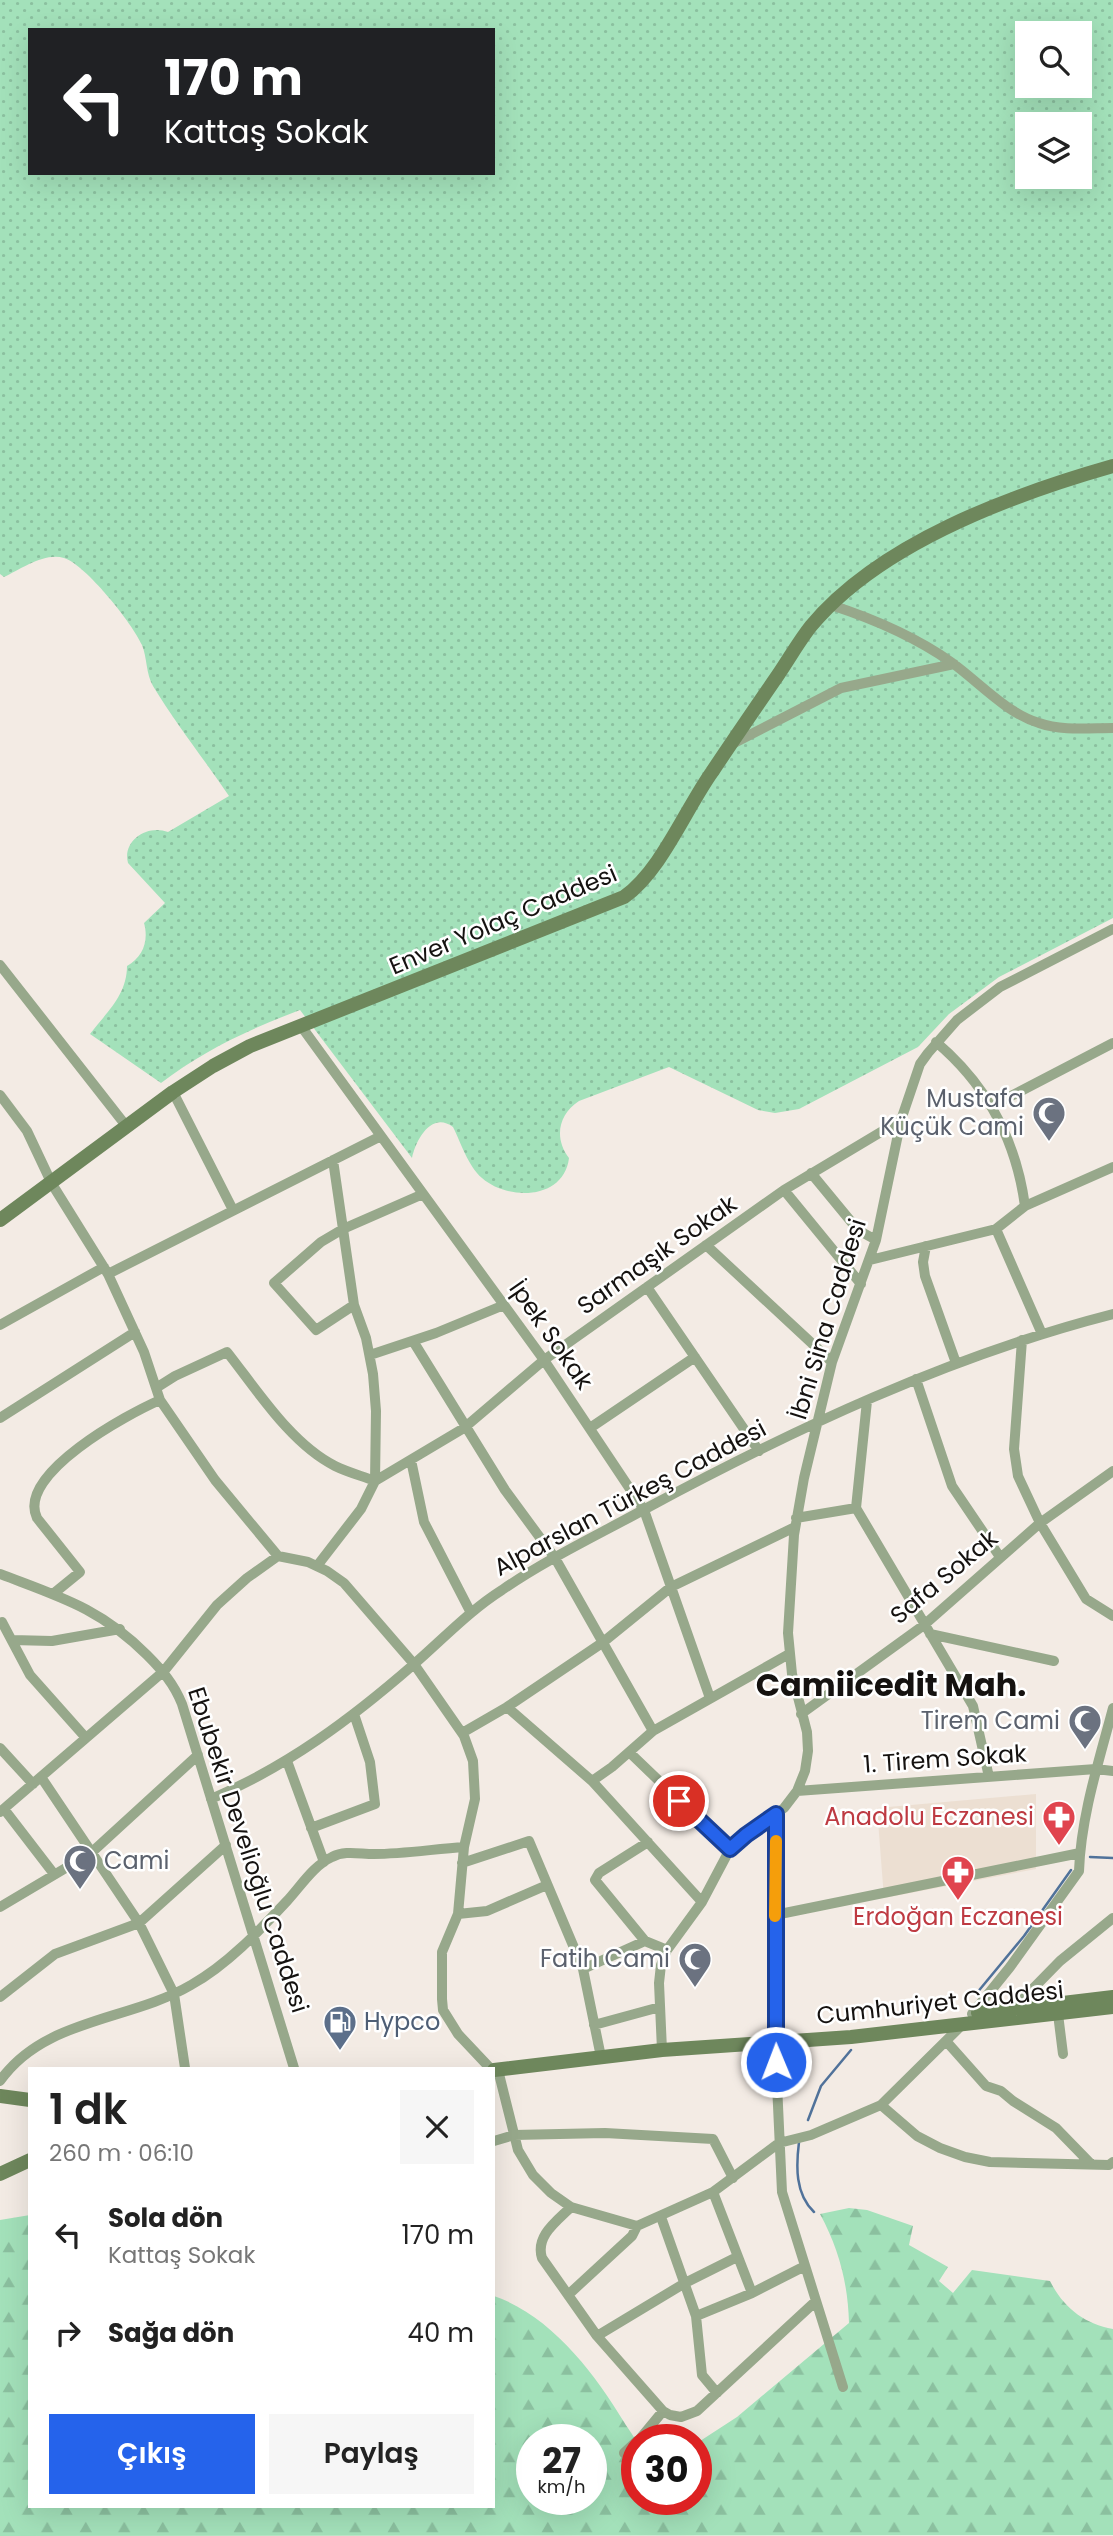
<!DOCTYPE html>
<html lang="tr">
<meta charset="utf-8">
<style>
:root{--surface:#fff;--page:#f6f6f6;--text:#222;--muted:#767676;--accent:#2563eb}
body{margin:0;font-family:Poppins,sans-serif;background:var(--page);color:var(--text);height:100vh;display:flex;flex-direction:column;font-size:26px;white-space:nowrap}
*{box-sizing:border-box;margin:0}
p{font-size:23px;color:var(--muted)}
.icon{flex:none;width:38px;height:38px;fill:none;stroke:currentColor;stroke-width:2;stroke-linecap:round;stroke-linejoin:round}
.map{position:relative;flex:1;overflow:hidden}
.drawer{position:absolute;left:28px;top:2067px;width:467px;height:441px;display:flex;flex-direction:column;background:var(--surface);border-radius:0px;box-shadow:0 7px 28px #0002}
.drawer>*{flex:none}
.guide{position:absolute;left:28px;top:28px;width:467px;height:147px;border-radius:0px;box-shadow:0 7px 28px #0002;background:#202124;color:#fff;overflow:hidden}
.buttons{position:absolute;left:1015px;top:21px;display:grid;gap:14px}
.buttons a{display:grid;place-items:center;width:77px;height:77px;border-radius:0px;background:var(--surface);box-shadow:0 7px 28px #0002;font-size:35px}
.speed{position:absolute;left:516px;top:2424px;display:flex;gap:14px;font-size:35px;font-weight:700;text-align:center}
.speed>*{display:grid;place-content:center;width:91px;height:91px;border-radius:50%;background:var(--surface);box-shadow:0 7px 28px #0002;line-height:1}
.speed small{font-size:18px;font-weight:400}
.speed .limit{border:10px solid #d22;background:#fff;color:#111}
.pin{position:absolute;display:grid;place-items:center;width:60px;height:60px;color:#fff;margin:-30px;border:4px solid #fff;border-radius:50%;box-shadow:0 2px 7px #0007}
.me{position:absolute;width:77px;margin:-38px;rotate:359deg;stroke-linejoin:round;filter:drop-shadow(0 0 5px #0008)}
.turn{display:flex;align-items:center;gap:24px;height:147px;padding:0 21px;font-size:32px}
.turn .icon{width:91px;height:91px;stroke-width:2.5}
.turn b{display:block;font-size:49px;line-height:60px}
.round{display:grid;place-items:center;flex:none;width:74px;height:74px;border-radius:0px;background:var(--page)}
.head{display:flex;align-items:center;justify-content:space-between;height:119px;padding:0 21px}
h1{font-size:42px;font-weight:600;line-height:52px}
.action{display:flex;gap:14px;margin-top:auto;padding:14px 21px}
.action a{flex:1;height:80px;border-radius:0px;background:var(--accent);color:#fff;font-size:28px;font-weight:600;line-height:80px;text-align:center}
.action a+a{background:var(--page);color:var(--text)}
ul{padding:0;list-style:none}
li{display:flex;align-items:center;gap:21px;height:98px;padding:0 21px}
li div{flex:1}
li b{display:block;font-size:26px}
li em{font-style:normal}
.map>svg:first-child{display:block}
.built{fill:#ecdfd2}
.grass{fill:url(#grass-dots);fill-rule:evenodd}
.forest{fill:url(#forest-firs);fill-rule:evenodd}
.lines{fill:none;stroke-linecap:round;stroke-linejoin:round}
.stream{stroke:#50729a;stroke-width:2.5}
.street{stroke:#97a88b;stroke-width:10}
.secondary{stroke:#6e875c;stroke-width:14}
.route-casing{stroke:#184099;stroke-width:18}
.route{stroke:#2563eb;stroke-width:12}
.slow{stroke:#f59e0b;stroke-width:12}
.labels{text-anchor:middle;stroke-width:5;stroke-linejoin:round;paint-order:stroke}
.street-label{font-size:24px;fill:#151210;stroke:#fff}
.worship-label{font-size:24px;fill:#5b616d;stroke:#fff;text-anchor:end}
.health-label{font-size:24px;fill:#be3a42;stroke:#fff;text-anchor:end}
.service-label{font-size:24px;fill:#4e5e75;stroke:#fff;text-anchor:start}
.district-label{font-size:32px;font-weight:bold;fill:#151210;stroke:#fff}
</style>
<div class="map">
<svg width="1113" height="2536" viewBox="0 0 1113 2536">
<defs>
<pattern id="grass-dots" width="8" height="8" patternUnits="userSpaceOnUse" patternTransform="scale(1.75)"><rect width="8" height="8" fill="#a3e1ba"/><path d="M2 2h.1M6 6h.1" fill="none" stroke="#8bc09f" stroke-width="1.8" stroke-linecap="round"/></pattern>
<pattern id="forest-firs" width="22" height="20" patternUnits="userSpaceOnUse" patternTransform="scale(1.75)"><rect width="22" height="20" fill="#a3e1ba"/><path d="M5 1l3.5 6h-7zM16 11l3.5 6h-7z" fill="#8bc09f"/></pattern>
</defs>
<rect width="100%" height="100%" fill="#f3ebe4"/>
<path class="built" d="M1036 1794V1869L884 1898 877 1808Z"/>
<path class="grass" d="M0 0H1113V918L999 977 949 1014 918 1047 799 1109 775 1113 758 1110 669 1067 579 1101C558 1115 554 1138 569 1158 564 1200 508 1201 482 1178 468 1166 461 1143 453 1127 432 1111 416 1139 412 1158L300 1010C250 1029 204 1050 161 1083L90 1034C107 1012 127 995 127 966 143 957 149 941 144 923L165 903 128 863C122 840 148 824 168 832L229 796C204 759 176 724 153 686 146 674 147 657 142 645 133 624 85 564 64 558 45 552 21 569 4 577L0 574ZM30 30H494V173H30ZM1027 33H1080V86H1027ZM1027 124H1080V177H1027Z"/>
<path class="forest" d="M849 2208 867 2210 913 2226 909 2245 948 2267 939 2281 953 2293 972 2270 1050 2281C1063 2307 1084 2324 1113 2329V2535L0 2536V2220L30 2215V2506H494V2296C550 2315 594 2372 624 2422 628 2429 636 2438 637 2445 640 2462 637 2482 637 2499H696L697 2443 737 2417 849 2323C848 2284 839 2249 820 2214ZM532 2440H592V2499H532Z"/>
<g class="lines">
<path class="stream" d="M1090 1857 1113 1858
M976 1994 1024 1936 1071 1870
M808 2120 821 2086 851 2050
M799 2142C796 2166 795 2194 814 2212"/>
<path class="street" d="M831 605C874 619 914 636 951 662 979 682 1006 713 1039 723 1061 731 1089 728 1113 728
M734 743 841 688 954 664
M0 965 127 1127
M301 1026 544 1360 644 1510 710 1698
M936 1042C987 1085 1016 1140 1025 1206
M173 1092 233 1210
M0 1095 27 1131 52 1184 108 1274 144 1352 160 1400 215 1480 278 1556 308 1562 327 1571 344 1583 414 1664 464 1736 473 1761 475 1799 464 1847 458 1914 442 1952V1999L443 2010 458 2034 490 2068
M992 1106 1113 1043
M811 1173 858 1230 876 1240
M784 1190 861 1284
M996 1229 1042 1334
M706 1245 832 1362
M926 1246 923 1262 925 1276 956 1363
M870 1260 996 1229 1025 1206 1113 1167
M108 1274 381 1136
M647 1287 759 1451
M354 1305 316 1330 274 1283 321 1242 343 1229 423 1194
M0 1325 104 1267
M1022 1340 1014 1449 1018 1476 1040 1523 1086 1599 1113 1616
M413 1341 505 1490 555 1558 653 1731
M370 1355 436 1333 504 1305
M916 1379 952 1486 1000 1557
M156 1388 175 1376 227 1352C257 1390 291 1444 335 1466 347 1472 362 1476 375 1481L464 1428 544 1360 784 1190 901 1120
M867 1401 856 1508 973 1706 989 1777
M0 1418 135 1332
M590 1428 695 1357
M411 1460 424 1522 471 1613
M796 1518 856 1508
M317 1566 361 1509 375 1481 376 1411 373 1374 366 1338 354 1305 333 1160
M0 1574C60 1597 100 1608 147 1655 162 1670 174 1684 182 1704L294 2068
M53 1594 80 1572 37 1518C16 1474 128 1414 160 1400
M0 1624 2 1622 30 1675 86 1738
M930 1634 1054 1661
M12 1640 52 1641 120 1629
M507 1707 592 1781 702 1902
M801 1714 924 1625 1040 1523 1113 1471
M462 1733 507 1707 602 1643 671 1587 795 1527
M0 1748 33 1784
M629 1752 730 1849
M287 1761 324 1862
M41 1777 139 1923 174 1994 185 2068
M592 1781 612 1767 653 1731 789 1654
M797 1791 1096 1769 1113 1771
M211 1799C288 1766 351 1719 413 1665 443 1639 469 1611 502 1590 547 1559 598 1535 645 1509 794 1429 949 1356 1113 1314
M4 1809 54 1874
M0 1812 164 1671 217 1605 247 1578 278 1556
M776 1814 775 2041 782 2192 843 2387
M311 1828 375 1804 370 1762 354 1714
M648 1842 599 1873 595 1880 645 1941 667 1950
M462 1863 529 1841 583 1969 601 2057
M0 1907 91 1853 198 1755
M458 1914 487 1911 547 1885
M775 1915 1080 1853
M583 1969 645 1941
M0 1997 55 1954 139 1923 226 1845
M1013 2009 1060 1961 1113 1918
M972 2014 1010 1967 1079 1871C1081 1816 1099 1761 1113 1708
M1058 2014 1063 2054
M594 2025 660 2007
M946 2041 986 2086 1001 2091 1013 2101 1056 2128 1091 2164
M662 2050 659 1983 661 1965 667 1950 702 1902 730 1849 738 1840 784 1808 797 1791 805 1771 808 1751 807 1732 792 1674 788 1633 794 1535 804 1478 832 1362 876 1240 901 1120 920 1064 928 1053 957 1020 1000 987 1113 929
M498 2070 518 2150 533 2175 551 2193 571 2207 637 2226 713 2192 779 2143 811 2135 881 2105 963 2024
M0 2081C44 2018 130 2021 191 1985 227 1965 259 1931 287 1901 300 1887 314 1865 332 1857 345 1850 359 1854 374 1854 403 1854 434 1849 464 1847
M881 2105 917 2136 940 2148 965 2157 990 2162 1109 2165 1113 2162
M494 2141 514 2135 605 2133 713 2139 733 2178
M713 2192 752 2293
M571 2207C557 2221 535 2236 542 2258L597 2336 663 2411 670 2415 681 2417 697 2411 816 2301
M661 2217 696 2316 702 2375 717 2393
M568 2295 632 2236 637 2226
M696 2316 752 2293 805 2266
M597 2336 685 2283 737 2257
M639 2440 663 2411
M624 2453 637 2441"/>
<path class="secondary" d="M0 1220 173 1092 213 1066 250 1046 624 897C661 871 685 810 712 772 734 739 756 707 778 675 789 659 799 641 811 626 880 543 1011 495 1113 466
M978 2013 1113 1997
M494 2070 662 2050 851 2037 1113 2007
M0 2096 30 2100
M0 2174 30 2160"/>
</g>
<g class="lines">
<defs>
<path id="route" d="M679 1801 730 1849 746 1835 776 1814V2062"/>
</defs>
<use href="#route" class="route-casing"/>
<use href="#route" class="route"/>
<path class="slow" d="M775 1916 776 1841"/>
</g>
<defs>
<symbol id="mosque-pin" viewBox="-11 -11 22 30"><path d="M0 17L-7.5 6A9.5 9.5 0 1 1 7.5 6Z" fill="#6b7280" stroke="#fff"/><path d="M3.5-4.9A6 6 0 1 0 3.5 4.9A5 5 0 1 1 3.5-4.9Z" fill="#fff"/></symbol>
<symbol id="pharmacy-pin" viewBox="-11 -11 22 30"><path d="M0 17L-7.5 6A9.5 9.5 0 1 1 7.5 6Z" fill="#e0444e" stroke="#fff"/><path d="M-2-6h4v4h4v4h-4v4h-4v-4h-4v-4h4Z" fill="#fff"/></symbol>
<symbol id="fuel-pin" viewBox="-11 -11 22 30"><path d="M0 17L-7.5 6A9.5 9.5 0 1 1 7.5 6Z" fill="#5c6f8a" stroke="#fff"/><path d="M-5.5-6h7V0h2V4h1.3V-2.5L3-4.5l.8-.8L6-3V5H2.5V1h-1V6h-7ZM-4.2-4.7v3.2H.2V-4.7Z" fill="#fff"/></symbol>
</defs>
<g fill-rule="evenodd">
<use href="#mosque-pin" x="1030" y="1094" width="38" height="52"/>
<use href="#mosque-pin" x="1066" y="1702" width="38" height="52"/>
<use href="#pharmacy-pin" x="1040" y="1798" width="38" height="52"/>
<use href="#mosque-pin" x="61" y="1842" width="38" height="52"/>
<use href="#pharmacy-pin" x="939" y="1853" width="38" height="52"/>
<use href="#mosque-pin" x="676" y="1940" width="38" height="52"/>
<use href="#fuel-pin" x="321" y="2003" width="38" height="52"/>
</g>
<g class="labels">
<g class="street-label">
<text transform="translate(503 920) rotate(-23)" y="8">Enver Yolaç Caddesi</text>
<text transform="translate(657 1255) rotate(-35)" y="8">Sarmaşık Sokak</text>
<text transform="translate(828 1319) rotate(-73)" y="8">İbni Sina Caddesi</text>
<text transform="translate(551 1335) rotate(55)" y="8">İpek Sokak</text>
<text transform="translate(630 1498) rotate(-28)" y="8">Alparslan Türkeş Caddesi</text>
<text transform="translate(944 1577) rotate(-40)" y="8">Safa Sokak</text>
<text transform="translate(945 1759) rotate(-4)" y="8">1. Tirem Sokak</text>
<text transform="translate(248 1850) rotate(72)" y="8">Ebubekir Develioğlu Caddesi</text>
<text transform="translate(940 2003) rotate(-6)" y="8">Cumhuriyet Caddesi</text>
</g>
<g class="worship-label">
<text x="1024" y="1107">Mustafa<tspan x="1024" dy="28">Küçük Cami</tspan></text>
<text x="1060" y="1729">Tirem Cami</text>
<text x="104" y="1869" text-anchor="start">Cami</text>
<text x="670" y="1967">Fatih Cami</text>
</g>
<g class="health-label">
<text x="1034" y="1825">Anadolu Eczanesi</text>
<text x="958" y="1925" text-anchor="middle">Erdoğan Eczanesi</text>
</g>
<g class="service-label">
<text x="364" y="2030">Hypco</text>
</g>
<g class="district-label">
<text x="891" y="1696">Camiicedit Mah.</text>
</g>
</g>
</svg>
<div class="buttons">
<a><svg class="icon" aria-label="search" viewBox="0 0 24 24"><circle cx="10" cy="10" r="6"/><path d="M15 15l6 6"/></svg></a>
<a><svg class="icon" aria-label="layers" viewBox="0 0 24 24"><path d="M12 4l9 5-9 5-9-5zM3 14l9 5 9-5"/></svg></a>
</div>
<div class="speed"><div>27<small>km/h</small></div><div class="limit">30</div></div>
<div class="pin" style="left:679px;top:1801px;background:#d93025"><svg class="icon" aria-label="arrive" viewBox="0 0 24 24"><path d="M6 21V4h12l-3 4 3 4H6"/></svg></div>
<svg class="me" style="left:776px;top:2062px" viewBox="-20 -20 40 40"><circle r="17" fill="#2563eb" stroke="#fff" stroke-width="3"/><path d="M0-11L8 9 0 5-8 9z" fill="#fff"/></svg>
<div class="guide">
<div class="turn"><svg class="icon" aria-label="left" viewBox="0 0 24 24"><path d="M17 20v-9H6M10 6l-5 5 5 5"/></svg><div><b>170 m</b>Kattaş Sokak</div></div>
</div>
<section class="drawer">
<div class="head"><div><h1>1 dk</h1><p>260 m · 06:10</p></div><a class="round"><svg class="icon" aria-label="close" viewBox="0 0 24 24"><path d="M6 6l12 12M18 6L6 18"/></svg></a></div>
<ul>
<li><svg class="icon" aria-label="left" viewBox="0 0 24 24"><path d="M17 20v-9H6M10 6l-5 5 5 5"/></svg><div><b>Sola dön</b><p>Kattaş Sokak</p></div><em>170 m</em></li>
<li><svg class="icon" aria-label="right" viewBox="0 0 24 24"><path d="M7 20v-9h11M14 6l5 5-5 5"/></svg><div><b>Sağa dön</b></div><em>40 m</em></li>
</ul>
<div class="action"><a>Çıkış</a><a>Paylaş</a></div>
</section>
</div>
